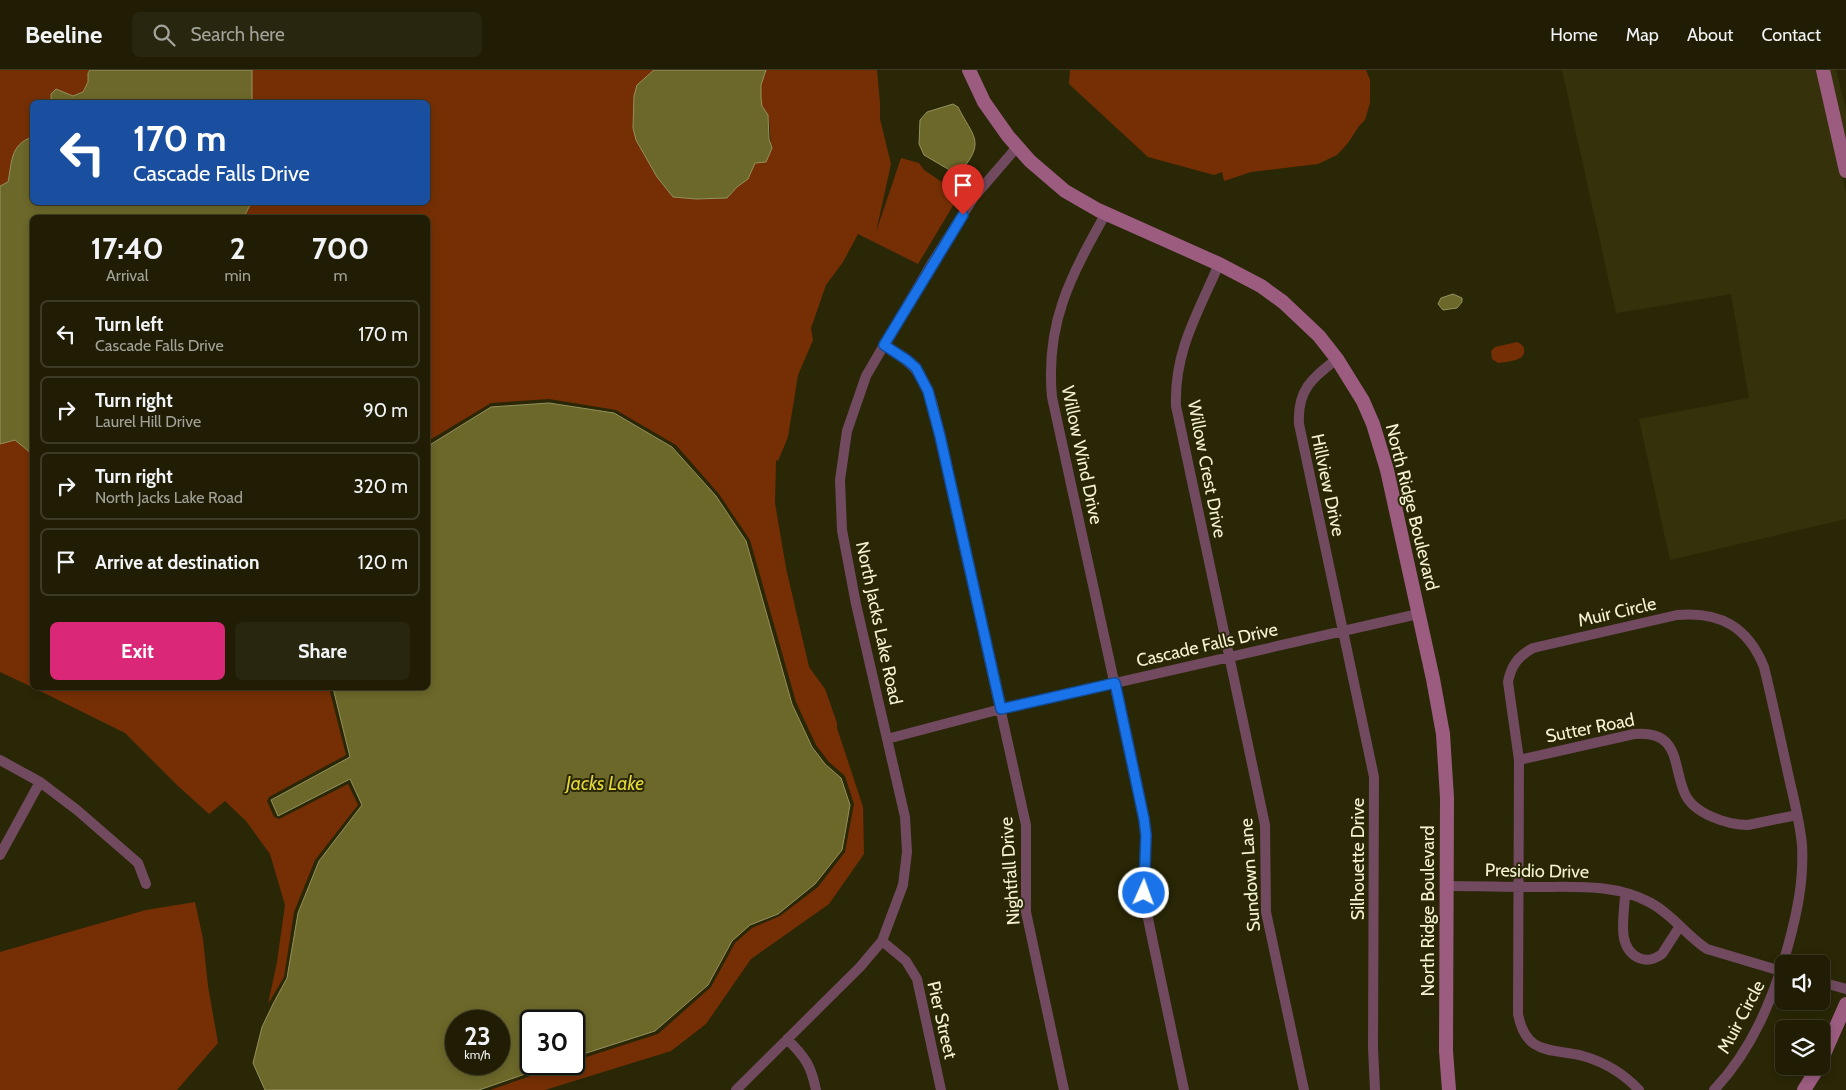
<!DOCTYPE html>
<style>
:root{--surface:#201d04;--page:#28260e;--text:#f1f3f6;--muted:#a2a29a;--line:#3d3b26;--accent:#db2777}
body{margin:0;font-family:Cabin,sans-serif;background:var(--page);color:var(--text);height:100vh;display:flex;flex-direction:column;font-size:19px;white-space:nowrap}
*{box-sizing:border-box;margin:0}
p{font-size:16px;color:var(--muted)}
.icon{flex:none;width:28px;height:28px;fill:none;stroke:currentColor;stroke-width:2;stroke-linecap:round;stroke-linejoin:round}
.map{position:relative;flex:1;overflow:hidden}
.panel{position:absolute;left:30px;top:145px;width:400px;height:475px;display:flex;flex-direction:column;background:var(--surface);border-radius:8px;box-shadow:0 2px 8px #0003,0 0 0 1px var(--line)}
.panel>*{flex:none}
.banner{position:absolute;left:30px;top:30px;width:400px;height:105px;border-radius:8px;box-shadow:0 2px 8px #0003,0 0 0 1px var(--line);background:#1a4fa0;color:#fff;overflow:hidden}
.controls{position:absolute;left:1775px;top:885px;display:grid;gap:10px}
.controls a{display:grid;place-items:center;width:55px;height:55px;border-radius:8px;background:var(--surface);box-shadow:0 2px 8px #0003,0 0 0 1px var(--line);font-size:25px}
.speed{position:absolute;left:445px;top:940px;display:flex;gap:10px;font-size:25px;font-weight:700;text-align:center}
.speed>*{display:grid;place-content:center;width:65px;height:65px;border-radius:50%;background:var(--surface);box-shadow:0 2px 8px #0003,0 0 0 1px var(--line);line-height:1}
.speed small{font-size:12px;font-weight:400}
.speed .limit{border:2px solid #111;border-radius:8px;background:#fff;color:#111}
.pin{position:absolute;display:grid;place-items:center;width:42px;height:42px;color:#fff;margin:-51px -21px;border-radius:50% 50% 50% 0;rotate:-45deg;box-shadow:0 0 5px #0007}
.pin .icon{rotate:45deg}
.me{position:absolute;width:55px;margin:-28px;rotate:2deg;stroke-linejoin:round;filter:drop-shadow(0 0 4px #0008)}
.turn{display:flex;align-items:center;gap:18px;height:105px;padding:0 20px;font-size:22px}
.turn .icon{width:65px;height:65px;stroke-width:2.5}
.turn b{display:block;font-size:35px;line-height:42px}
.eta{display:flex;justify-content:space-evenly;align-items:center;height:85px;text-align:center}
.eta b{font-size:30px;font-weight:700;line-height:35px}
.button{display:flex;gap:10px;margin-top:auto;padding:10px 20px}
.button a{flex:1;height:58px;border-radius:8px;background:var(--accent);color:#fff;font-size:20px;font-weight:700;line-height:58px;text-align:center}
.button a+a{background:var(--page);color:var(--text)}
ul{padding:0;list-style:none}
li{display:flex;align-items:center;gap:15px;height:68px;margin:0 10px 8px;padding:0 10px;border:2px solid var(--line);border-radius:8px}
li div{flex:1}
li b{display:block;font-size:19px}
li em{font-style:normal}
header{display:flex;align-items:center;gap:30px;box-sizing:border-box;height:70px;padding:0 25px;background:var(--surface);border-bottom:1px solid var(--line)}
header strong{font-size:24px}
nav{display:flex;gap:28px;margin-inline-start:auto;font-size:18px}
.search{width:350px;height:45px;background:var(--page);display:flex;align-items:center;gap:12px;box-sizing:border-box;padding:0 18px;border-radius:8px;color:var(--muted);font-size:19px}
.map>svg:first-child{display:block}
.built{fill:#35320b}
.green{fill:#762f04}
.water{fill:#6c682a;stroke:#95915d;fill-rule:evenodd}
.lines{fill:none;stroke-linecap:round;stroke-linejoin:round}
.street{stroke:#714a60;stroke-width:10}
.secondary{stroke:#9b5c80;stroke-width:14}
.route-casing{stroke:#114b97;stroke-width:12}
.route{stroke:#1a73e8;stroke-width:9}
.labels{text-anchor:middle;stroke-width:4;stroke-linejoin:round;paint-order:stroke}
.street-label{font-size:18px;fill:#f4f2d3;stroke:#2a2706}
.water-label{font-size:19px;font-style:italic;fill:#e3d838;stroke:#2a2706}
</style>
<header>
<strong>Beeline</strong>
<div class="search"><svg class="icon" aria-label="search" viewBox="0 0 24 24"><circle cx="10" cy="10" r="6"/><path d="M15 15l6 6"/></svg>Search here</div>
<nav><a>Home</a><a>Map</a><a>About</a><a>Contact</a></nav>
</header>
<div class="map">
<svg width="1846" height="1020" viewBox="0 0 1846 1020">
<rect width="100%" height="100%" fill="#2a2706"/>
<path class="built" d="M1562 0H1818L1846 123V449L1670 490 1639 349 1749 328 1731 224 1616 243Z
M1828 0H1836L1846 40V79Z"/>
<path class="green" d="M0 0H90L88 3V12L83 23 73 26 51 24V32H32V67C13 74 11 94 8 112L0 116Z
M252 0H654L634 38 633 58 636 70 657 107 673 127 696 129 727 128 737 117 748 109 755 93 761 92 772 78C769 67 771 56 768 46 767 42 763 39 762 35 758 25 761 9 766 0H877L880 33V49L891 94 876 162 901 88 919 93 924 100 960 124 918 194 858 164 843 192 826 215 811 258 813 270 798 305 788 367 778 391 776 390 775 433 786 498 809 597 825 619 837 653V658L863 737 864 784 829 834 751 889 706 954 671 981 545 1020H490L566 994H574V991L658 964 711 917 735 873 752 858 780 846 818 817 845 782 854 734 845 706 829 692 816 675 796 632 750 470 719 424 676 375 616 340 549 329 491 333 428 371V148H244L251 133 428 132V32H252Z
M1070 0H1366L1370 10V33L1365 50 1359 56 1348 73 1337 85 1318 94 1251 102 1224 111 1222 102 1214 105 1148 87 1069 14Z
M1517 272C1521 274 1525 276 1524 282 1524 291 1505 292 1498 293L1492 289 1491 281 1495 277Z
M15 370 32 384V617L0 602V374Z
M34 618H329L346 685 269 727 267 731 274 747 279 749 348 714 358 735 315 790 294 842 284 907 268 934 277 892 285 835 270 784 246 751 225 731 209 744 178 716 125 663Z
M195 832 203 869 208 916 218 973 177 1020H0V882L146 840Z"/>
<path class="water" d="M90 0H252V32H51V24L56 19 73 26 83 22 88 12V3Z
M654 0H766L761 15V28L762 36 768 45 769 69 772 78 766 92 755 93 748 109 737 117 727 128 696 129 673 127 657 107 636 70 633 58 634 26 637 15Z
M953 34 958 37C973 67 986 71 961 101L953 102 924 85 919 74 920 50 927 42Z
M32 67V132L251 133 244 147 32 148V384L15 370 0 374V116L8 112C12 92 10 75 32 67Z
M1453 224 1462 228V232L1457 238 1443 240 1438 234 1441 228Z
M549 333 614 343 672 377 716 426 746 471 792 634 812 677 825 694 841 708 850 735 842 780 815 814 778 844 750 855 732 871 708 915 655 961 574 987V951H531V994H554L479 1020H265L253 993 262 957 273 934 287 908 298 843 319 791 362 735 350 709 278 746 271 730 350 687 333 618H428V376L491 337ZM499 951V994H456V951Z"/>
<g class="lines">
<path class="street" d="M1106 143C1071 206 1045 252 1052 327L1144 749 1146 765V839L1184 1020
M1219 194C1198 243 1174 281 1176 336L1265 755 1266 842 1304 1020
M884 275C913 294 922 301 933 335L1026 755V842L1064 1020
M1337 289C1312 308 1297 320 1299 354L1374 707 1373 978 1375 1020
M887 669 1001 639 1418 544
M0 690 40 712 77 740 138 793 146 814
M1519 690 1634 664C1681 660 1672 695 1685 724 1694 744 1728 755 1748 755L1797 745
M0 785 40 712
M1447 816C1478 816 1508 817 1539 817 1578 817 1616 814 1651 833 1673 845 1687 866 1707 879L1784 902
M1625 823C1625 844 1615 877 1639 888 1648 892 1655 889 1662 884L1680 856
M882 871 906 891 917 909 941 1020
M1821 912 1846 919
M787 969C805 987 811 995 816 1020
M736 1020 860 897 882 871 903 815 907 782 905 747 856 534 842 460 840 410 847 361 866 306 932 193 974 127 1017 77
M1639 1020C1624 1004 1604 992 1583 986 1551 978 1526 986 1518 944L1519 690 1508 612C1511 596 1518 586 1533 578L1677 545C1720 541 1748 557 1764 597 1773 634 1781 671 1789 708 1794 730 1800 753 1802 775 1804 811 1797 843 1788 876 1773 929 1752 980 1714 1020"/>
<path class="secondary" d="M969 0 984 32 1008 66 1030 91 1065 121 1098 140 1219 194 1261 216 1283 232 1319 266 1337 289 1363 331 1373 354 1387 400 1433 609 1443 664 1447 728 1446 981 1449 1020
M1823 0 1846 101
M1821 991 1846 934
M1804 1020 1819 996"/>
</g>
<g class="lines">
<defs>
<path id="route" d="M963 145 884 275 907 290 916 298 928 321 940 366 1001 639 1115 613 1144 749 1146 765 1144 823"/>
</defs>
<use href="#route" class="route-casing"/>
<use href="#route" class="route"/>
</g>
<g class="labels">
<g class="street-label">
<text transform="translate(1082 385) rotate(78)" y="6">Willow Wind Drive</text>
<text transform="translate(1207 399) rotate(79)" y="6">Willow Crest Drive</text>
<text transform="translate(1328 415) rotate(78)" y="6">Hillview Drive</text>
<text transform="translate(1412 437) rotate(76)" y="6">North Ridge Boulevard</text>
<text transform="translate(1617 542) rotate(-13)" y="6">Muir Circle</text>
<text transform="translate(879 553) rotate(78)" y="6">North Jacks Lake Road</text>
<text transform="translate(1207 575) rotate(-13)" y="6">Cascade Falls Drive</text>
<text transform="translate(1590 658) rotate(-11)" y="6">Sutter Road</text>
<text transform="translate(1358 789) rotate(-90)" y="6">Silhouette Drive</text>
<text transform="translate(1010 801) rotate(-94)" y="6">Nightfall Drive</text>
<text transform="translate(1537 801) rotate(1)" y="6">Presidio Drive</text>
<text transform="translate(1250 805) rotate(-94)" y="6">Sundown Lane</text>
<text transform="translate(1428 841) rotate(-90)" y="6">North Ridge Boulevard</text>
<text transform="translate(1741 947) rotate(-62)" y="6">Muir Circle</text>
<text transform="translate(942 950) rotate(77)" y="6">Pier Street</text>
</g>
<g class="water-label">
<text x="605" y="720">Jacks Lake</text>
</g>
</g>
</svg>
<div class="controls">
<a><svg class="icon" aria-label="sound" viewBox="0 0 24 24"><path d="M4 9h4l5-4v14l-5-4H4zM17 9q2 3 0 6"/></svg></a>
<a><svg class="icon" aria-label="layers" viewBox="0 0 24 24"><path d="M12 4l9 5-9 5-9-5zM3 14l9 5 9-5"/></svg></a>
</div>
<div class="speed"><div>23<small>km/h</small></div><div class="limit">30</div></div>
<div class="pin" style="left:963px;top:145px;background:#d93025"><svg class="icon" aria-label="arrive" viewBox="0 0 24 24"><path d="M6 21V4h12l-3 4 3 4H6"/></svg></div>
<svg class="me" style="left:1144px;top:823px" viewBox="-20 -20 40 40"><circle r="17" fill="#1a73e8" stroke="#fff" stroke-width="3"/><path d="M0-11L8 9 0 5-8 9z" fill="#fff"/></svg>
<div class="banner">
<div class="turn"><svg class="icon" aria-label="left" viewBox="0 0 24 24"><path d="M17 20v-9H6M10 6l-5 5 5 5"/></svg><div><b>170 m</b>Cascade Falls Drive</div></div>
</div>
<section class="panel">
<div class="eta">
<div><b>17:40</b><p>Arrival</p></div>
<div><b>2</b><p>min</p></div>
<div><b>700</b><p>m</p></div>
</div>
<ul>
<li><svg class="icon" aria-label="left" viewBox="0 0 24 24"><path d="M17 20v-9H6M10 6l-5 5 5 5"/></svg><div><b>Turn left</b><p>Cascade Falls Drive</p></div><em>170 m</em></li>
<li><svg class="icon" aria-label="right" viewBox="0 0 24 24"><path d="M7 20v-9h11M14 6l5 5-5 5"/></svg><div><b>Turn right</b><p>Laurel Hill Drive</p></div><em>90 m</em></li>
<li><svg class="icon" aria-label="right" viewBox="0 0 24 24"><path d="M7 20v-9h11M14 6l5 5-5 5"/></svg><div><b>Turn right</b><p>North Jacks Lake Road</p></div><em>320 m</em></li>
<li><svg class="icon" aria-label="arrive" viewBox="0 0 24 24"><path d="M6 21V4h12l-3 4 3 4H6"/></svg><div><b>Arrive at destination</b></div><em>120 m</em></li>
</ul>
<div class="button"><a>Exit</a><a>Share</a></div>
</section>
</div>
